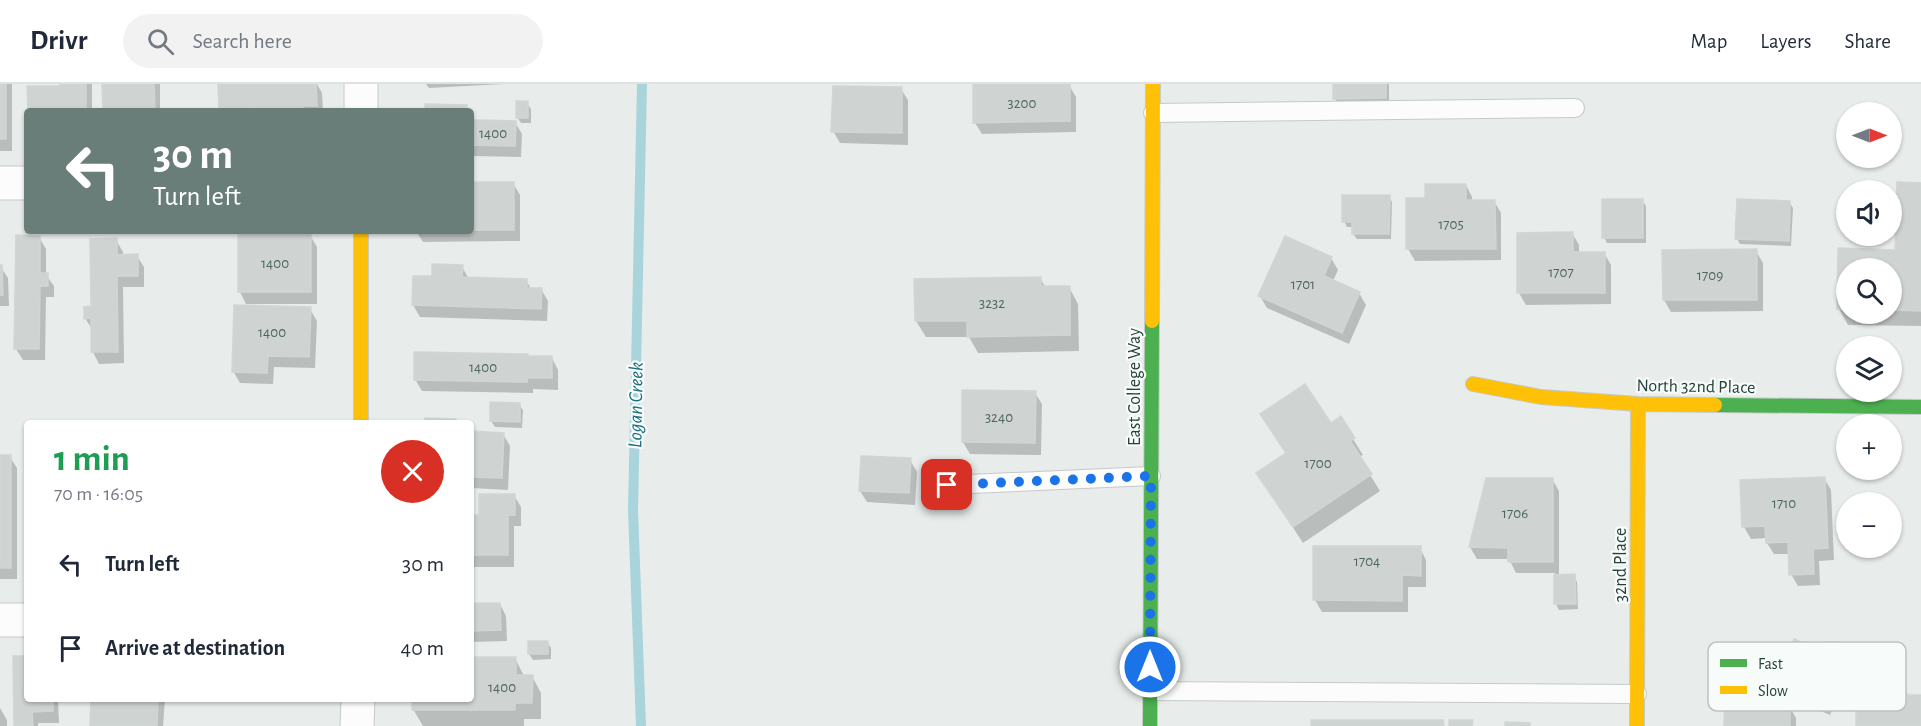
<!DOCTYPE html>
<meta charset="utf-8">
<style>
:root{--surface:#fff;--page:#f2f2f3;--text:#1f2937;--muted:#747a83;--line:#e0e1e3}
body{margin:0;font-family:"Alegreya Sans",sans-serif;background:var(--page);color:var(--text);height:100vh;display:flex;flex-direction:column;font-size:22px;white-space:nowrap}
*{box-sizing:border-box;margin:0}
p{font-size:20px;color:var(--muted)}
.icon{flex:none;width:33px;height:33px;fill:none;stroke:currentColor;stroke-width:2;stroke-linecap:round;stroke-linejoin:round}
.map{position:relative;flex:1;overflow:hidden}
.details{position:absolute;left:24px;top:336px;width:450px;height:282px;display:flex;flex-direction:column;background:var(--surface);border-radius:6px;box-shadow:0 2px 4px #0004}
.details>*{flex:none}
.guide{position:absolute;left:24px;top:24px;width:450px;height:126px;border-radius:6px;box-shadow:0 2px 4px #0004;background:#697e78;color:#fff;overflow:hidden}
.needle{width:39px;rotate:90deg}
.tools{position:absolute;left:1836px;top:18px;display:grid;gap:12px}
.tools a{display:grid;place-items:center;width:66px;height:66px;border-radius:50%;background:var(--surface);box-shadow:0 2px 4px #0004;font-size:30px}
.pin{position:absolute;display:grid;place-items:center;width:51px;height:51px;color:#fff;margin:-26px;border-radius:12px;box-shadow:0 3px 9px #0006}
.me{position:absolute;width:66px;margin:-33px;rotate:0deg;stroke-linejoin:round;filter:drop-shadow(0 0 4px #0008)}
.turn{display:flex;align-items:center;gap:21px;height:126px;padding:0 30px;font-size:27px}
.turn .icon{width:78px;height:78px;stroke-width:2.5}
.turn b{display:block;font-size:42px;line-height:51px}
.round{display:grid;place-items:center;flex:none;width:63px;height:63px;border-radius:32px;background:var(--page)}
.head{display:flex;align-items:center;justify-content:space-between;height:102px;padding:0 30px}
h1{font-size:36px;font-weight:700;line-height:45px;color:#1e9e55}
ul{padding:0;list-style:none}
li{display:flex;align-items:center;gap:18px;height:84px;padding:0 30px}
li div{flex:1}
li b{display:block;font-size:22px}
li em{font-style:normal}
header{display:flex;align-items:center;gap:36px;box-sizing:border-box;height:84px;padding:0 30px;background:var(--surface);border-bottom:2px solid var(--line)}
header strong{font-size:28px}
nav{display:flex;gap:33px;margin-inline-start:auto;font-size:21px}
.search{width:420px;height:54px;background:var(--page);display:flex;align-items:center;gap:15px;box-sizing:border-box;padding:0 21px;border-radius:33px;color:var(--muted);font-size:22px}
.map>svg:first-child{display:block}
.shadow{fill:#0003;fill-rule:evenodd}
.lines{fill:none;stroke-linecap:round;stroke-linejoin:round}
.stream{stroke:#a9d4db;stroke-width:10}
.building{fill:#cfd4d2;stroke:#d1d6d4;stroke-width:1.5}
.lane-casing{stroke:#c5cac8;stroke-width:20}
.street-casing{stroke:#c5cac8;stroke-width:35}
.fast-casing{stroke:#c3cbc8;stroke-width:16}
.slow-casing{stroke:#c3cbc8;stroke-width:16}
.lane{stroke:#fcfcfc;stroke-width:18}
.street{stroke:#fcfcfc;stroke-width:33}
.fast{stroke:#4caf50;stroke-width:14}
.slow{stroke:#ffc107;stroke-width:14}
.route{stroke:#1a73e8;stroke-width:10;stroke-dasharray:0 18}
.labels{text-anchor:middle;stroke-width:4.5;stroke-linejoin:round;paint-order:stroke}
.number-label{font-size:15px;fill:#506761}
.street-label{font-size:18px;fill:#24423a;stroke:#f7fbf9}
.water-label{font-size:20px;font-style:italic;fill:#1c6f80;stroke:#f7fbf9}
.key{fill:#f7fbf9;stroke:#b8c4c0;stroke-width:1.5}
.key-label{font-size:16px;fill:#24423a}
</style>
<header>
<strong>Drivr</strong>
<div class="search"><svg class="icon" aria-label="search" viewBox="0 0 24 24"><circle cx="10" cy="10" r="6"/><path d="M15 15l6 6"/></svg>Search here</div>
<nav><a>Map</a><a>Layers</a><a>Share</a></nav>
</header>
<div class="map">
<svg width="1921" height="642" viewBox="0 0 1921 642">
<rect width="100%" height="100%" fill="#e8edeb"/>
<path class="shadow" d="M0 0H12V67H0Z
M61 0H92V27H29L61 4Z
M103 0H160V27H104Z
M219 0H317L322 9 323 27H222L220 24Z
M426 0H504L429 4Z
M974 0 1069 1 1076 13V48L982 50 975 39Z
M1334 0H1389V19L1338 20 1335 15Z
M901 5 908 16V61L840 59 833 47Z
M527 19 531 25V39H521L517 33Z
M471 31 473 37 515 38 522 50 521 73 471 72Z
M471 99H513L520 111V157L423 158 416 147H471Z
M1921 100V242L1848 241 1839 225 1840 166 1897 167ZM1846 184H1892V230H1846Z
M1466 101 1472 113V118L1494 117 1501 129V176L1415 177 1408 165 1427 116Z
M1389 113 1392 118 1391 155H1357L1353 150V143H1347L1344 137Z
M1642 116 1646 122V159H1607L1604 153Z
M1789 118 1793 124 1791 162 1740 160 1737 155Z
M1572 149 1579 161V170L1604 169 1611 181V220L1526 221 1519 209Z
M310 151 317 163V220H246L240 208Z
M39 153 46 165V191L54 202V213H46L45 276H23L16 265Z
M116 156 123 168V172H137L144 183V203H123L124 279 99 280 93 268V247L85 234 92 224Z
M1756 167 1763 179V227L1671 228 1664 216Z
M1331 174 1338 186 1333 197 1359 209 1366 221 1349 260 1267 224 1260 212Z
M0 182 8 194 9 222H0Z
M462 183 469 195 526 196 531 205H541L548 217 547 237 420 233 413 221 433 194Z
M1040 194 1046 204 1069 203 1078 220 1079 267 978 269 969 253H926L916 237Z
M310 225 317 237 315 284 274 283 273 300 240 299 233 287Z
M528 274H552L558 286V306L533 305V309L422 307 415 295Z
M1035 309 1042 320 1041 371 970 370 963 358Z
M519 321 523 326 522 344 495 343 491 337Z
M1330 341 1353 355 1363 371 1359 373 1380 407 1303 459 1268 405Z
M471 349 503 350 510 362 508 406 471 404Z
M0 372 10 373 17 384V495H0Z
M910 376 917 388 915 421 867 418 860 407Z
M1824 394 1831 406 1834 476 1819 477 1820 501 1798 502 1791 490 1790 470H1774L1767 459V454L1751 455 1744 443Z
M1487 395H1552L1559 407V492H1574L1577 498 1578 525 1559 526 1556 520 1555 489H1516L1509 475H1477L1470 463Z
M514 411 521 423V442H514V483H471V432H481Z
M1420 464 1426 476V503H1408V528H1322L1315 516Z
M500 520 506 532 507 557 471 558V521Z
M547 558 551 564V575L533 576 529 570Z
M1851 568 1854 574 1830 631 1781 609V622H1789L1796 634V642H1726L1774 571 1781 582V592L1827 571Z
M27 573V615H58L59 639H38V642H16Z
M471 574H515L524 592H532L541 609V635H524V642H423L413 625V615H471Z
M1903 601 1909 613H1921V642H1858L1882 613Z
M93 615H165L163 642H92Z
M0 624 7 636V642H0Z"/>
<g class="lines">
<path class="stream" d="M641 642 633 426 642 0"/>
</g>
<path class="building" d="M0 0H6V55H0Z
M60 0H86V27H28L27 2H60Z
M102 0H154L155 27H103Z
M218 0H316L317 22H303V27H254V23L219 24Z
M973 0H1070V37L973 39Z
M1333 0H1386V14L1333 15Z
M833 2 902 3V49L831 48Z
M516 17H528V34H516Z
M425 20 467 21V27H425Z
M471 36 516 37 515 62 471 61Z
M471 98H514V146H471Z
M1897 98 1921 99V227L1892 226V184H1846V225H1837L1838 164 1895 166Z
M1425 100H1466V116H1495L1496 165H1406V114H1425Z
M1342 111H1390L1389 150H1352V138H1342Z
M1602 115H1643V154H1602Z
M1737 115 1790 117 1789 157 1735 155Z
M1573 148V168H1605V209H1517V149Z
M238 150H311V208H238Z
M16 151 40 152V189H48V202H40L39 265H14Z
M1285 152 1332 173 1324 192 1360 208 1342 249 1258 212Z
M117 154V171L138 170V192H117L118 268H91V234L84 235V223L91 222 90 155Z
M1757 165V216H1663L1662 166Z
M432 180 463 181 462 193 527 195V204H542L541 225 412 221 413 192H432Z
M0 181H2L3 211H0Z
M1041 193V202H1070V251L967 253V237H915L914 195Z
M234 221 311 223 309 273 268 272 267 289 232 288Z
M414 268 528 270V272H552V294H527V298L414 296Z
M1305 300 1331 339 1341 332 1355 354 1350 357 1372 390 1293 443 1256 389 1286 369 1260 330Z
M962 306 1036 307 1035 359 962 358Z
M490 318 520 319V338L490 337Z
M425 334 456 335V339H425Z
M471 347 504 349 502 394 471 393Z
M0 371H11V484H0Z
M861 372 911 374 909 409 859 407Z
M1825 393 1828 464 1813 465 1814 490 1789 491 1788 458 1766 459 1765 442 1742 443 1740 396Z
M1486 394H1553V478H1508V464L1469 463Z
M479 410H515V431H508V471H471V431H479Z
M1313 462H1421V492L1402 491V517L1313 516Z
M1575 490 1576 520H1554V491Z
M471 519H500L501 546 471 547Z
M1794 555 1827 569 1832 558 1852 567 1827 626 1775 603Z
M528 557H548V570H528Z
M1726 568 1775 569V620H1790V642H1724Z
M13 572H27V615H53V627L32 628 33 642H14Z
M471 573H516V591H533L532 619H515V626H412V615H471Z
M1881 599 1904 600 1903 611H1921V642H1856V612H1881Z
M91 615H158L157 642H90Z
M1311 636H1443L1444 642H1311Z
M1449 636H1473L1472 642H1449Z
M1505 638 1530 639V642H1505Z"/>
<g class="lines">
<defs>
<path id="lane" d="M1153 29 1575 24
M947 401 1151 392
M1150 607 1637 610"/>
<path id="street" d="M361 0V27
M0 99H27
M0 536H27
M357 642 358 615"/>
<path id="fast" d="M1715 321 1921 323
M1150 642 1152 237"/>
<path id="slow" d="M361 147V339
M1152 237 1153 0
M1473 300 1541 313 1638 320 1715 321
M1637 642 1638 320"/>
</defs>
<use href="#lane" class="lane-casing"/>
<use href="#street" class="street-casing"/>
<use href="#fast" class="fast-casing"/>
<use href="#slow" class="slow-casing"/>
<use href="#lane" class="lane"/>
<use href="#street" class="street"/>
<use href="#fast" class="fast"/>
<use href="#slow" class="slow"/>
</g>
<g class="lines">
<path class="route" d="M947 401 1151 392 1150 583"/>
</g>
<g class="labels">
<g class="number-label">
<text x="1022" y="24">3200</text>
<text x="493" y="54">1400</text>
<text x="1451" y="145">1705</text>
<text x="275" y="184">1400</text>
<text x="1561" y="193">1707</text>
<text x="1710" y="196">1709</text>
<text x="1303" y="205">1701</text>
<text x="992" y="224">3232</text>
<text x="272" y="253">1400</text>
<text x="483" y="288">1400</text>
<text x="999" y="338">3240</text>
<text x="1318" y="384">1700</text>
<text x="1784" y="424">1710</text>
<text x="1515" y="434">1706</text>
<text x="1367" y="482">1704</text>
<text x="502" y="608">1400</text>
</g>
<g class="street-label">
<text transform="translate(1696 302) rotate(1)" y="6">North 32nd Place</text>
<text transform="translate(1134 303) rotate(-90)" y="6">East College Way</text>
<text transform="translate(1620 481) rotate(-90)" y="6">32nd Place</text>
</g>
<g class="water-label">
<text transform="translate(635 321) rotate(-89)" y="7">Logan Creek</text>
</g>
</g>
<rect x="1708" y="558" width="198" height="69" rx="9" class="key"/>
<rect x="1720" y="575" width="27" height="8" fill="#4caf50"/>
<rect x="1720" y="602" width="27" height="8" fill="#ffc107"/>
<g class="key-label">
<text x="1758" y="585">Fast</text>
<text x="1758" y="612">Slow</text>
</g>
</svg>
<div class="tools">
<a><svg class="needle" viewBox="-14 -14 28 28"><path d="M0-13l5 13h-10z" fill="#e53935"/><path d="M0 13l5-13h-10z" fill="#747a83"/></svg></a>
<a><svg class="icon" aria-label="sound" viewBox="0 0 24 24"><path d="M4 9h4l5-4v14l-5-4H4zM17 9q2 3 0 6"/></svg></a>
<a><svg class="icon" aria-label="search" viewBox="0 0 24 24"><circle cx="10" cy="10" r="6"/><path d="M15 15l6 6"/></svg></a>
<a><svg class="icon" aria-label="layers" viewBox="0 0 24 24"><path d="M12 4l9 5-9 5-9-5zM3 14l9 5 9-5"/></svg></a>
<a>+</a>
<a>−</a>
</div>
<div class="pin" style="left:947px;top:401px;background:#d93025"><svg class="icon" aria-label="arrive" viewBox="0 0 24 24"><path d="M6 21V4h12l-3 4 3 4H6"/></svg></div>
<svg class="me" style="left:1150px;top:583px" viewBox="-20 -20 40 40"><circle r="17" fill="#1a73e8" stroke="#fff" stroke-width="3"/><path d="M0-11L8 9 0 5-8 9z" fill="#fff"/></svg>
<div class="guide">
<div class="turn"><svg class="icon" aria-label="left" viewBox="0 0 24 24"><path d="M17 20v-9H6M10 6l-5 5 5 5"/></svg><div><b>30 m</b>Turn left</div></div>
</div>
<section class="details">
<div class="head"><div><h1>1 min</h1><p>70 m · 16:05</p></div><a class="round" style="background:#d93025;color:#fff"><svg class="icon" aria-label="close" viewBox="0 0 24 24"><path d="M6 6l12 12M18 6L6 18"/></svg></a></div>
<ul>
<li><svg class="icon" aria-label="left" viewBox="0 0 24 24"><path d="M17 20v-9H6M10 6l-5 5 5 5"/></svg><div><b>Turn left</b></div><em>30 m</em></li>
<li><svg class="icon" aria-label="arrive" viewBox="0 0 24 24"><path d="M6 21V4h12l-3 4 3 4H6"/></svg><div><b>Arrive at destination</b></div><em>40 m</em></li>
</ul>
</section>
</div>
